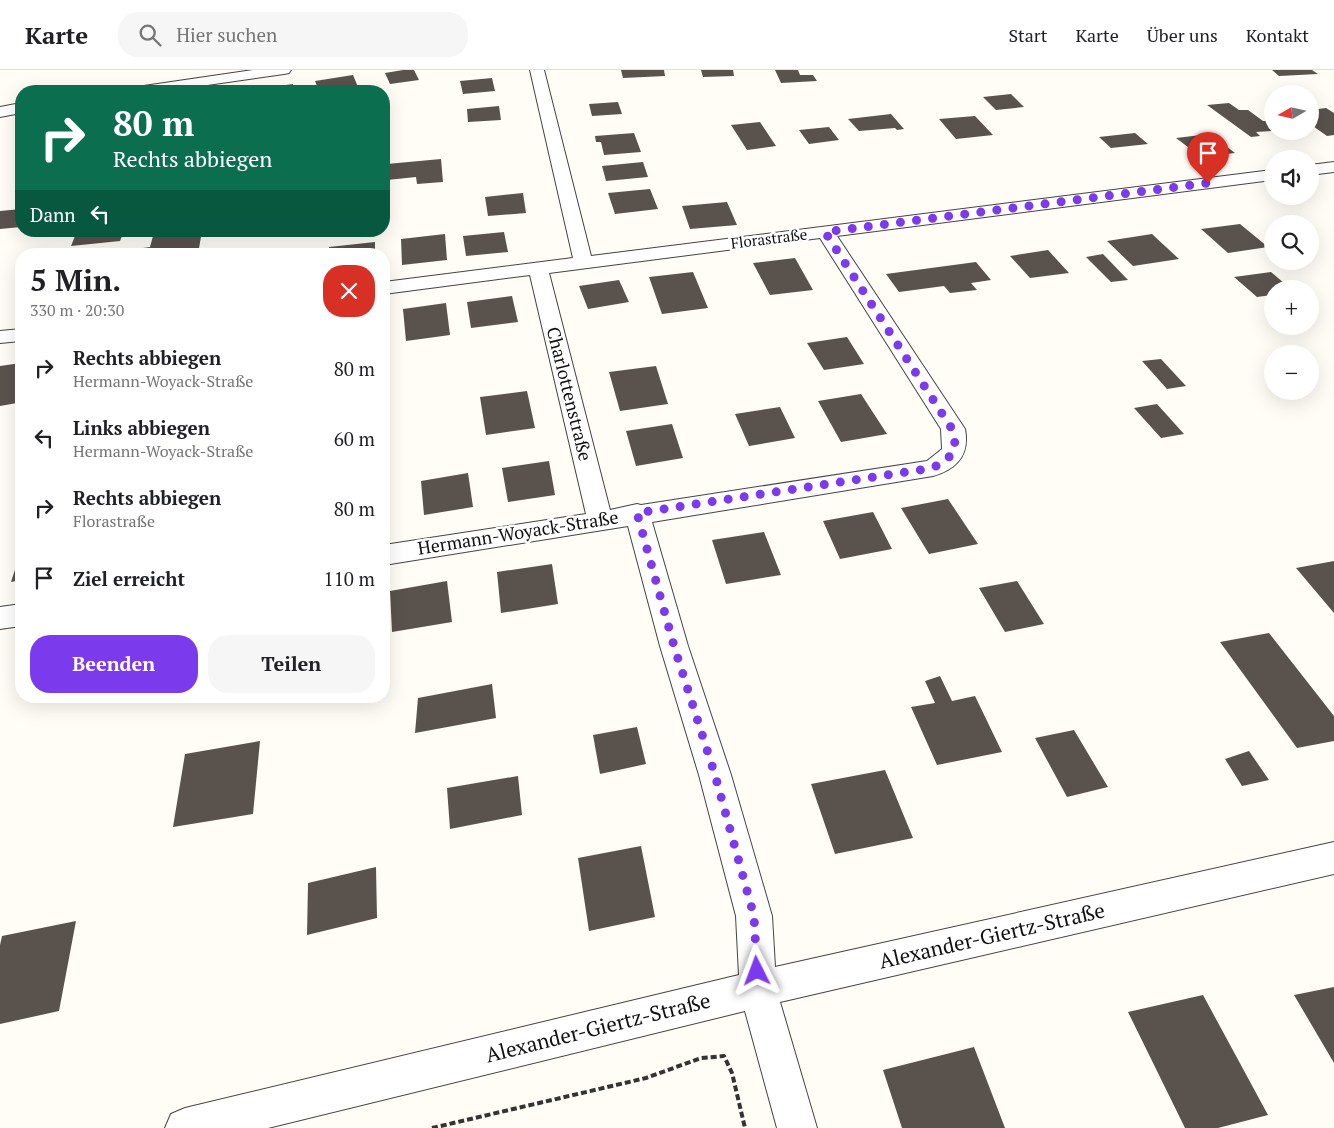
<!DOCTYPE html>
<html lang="de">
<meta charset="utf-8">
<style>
:root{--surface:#fff;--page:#f6f6f6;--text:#202124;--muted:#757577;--line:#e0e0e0;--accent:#7c3aed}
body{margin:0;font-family:"PT Serif",serif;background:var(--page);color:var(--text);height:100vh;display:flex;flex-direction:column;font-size:19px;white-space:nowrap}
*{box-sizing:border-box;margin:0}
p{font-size:16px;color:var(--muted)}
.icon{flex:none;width:28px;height:28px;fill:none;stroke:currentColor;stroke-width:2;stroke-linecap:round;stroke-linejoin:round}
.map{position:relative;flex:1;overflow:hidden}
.side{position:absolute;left:15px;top:178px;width:375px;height:455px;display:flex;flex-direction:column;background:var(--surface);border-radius:20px;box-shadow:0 5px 20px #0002}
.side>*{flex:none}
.hud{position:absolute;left:15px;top:15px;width:375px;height:152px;border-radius:20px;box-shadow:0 5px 20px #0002;background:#0b6e4f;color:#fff;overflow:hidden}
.needle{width:32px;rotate:261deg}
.fabs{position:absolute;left:1264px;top:15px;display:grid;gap:10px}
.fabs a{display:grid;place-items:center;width:55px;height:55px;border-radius:50%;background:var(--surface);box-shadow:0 5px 20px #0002;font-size:25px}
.pin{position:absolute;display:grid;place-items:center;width:42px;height:42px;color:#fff;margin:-51px -21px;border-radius:50% 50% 50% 0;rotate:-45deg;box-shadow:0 0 5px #0007}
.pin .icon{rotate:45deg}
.me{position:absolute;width:55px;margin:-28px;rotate:357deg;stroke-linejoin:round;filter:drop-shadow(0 0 4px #0008)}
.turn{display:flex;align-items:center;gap:18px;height:105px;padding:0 15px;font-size:22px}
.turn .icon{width:65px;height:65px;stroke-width:2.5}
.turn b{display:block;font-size:35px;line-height:42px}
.then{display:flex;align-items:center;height:48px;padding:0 15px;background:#0003;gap:10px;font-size:19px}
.round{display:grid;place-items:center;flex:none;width:52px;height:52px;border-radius:20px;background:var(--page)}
.headline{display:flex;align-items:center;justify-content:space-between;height:85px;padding:0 15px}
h1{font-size:30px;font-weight:600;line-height:38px}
.cta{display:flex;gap:10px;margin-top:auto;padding:10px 15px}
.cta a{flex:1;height:58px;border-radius:20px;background:var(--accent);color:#fff;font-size:20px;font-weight:600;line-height:58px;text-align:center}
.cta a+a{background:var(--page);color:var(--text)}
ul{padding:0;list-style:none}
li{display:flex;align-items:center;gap:15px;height:70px;padding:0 15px}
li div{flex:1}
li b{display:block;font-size:19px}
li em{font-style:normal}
header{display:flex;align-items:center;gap:30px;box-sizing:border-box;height:70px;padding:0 25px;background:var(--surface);border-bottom:1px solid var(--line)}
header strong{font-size:24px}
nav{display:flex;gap:28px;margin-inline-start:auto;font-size:18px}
.search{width:350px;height:45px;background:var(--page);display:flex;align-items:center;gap:12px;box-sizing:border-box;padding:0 18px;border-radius:20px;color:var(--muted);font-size:19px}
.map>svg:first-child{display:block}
.building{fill:#5a524d}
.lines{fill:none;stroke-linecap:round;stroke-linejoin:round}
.street-casing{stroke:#444;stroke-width:2}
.path{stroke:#333;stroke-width:4;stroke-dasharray:6 3;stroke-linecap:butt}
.street{fill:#fff;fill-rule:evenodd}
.route{stroke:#7c3aed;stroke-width:9;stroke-dasharray:0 16.2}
.labels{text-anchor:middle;stroke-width:5;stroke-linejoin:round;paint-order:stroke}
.far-street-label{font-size:15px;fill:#111;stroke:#fff}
.street-label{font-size:18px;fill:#111;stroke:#fff}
.near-street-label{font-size:21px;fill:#111;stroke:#fff}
</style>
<header>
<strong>Karte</strong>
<div class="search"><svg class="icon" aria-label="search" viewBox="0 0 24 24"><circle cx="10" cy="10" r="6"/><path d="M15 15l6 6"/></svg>Hier suchen</div>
<nav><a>Start</a><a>Karte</a><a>Über uns</a><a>Kontakt</a></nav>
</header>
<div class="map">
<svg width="1334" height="1058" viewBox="0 0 1334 1058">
<rect width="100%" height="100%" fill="#fffdf5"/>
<path class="building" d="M403 0H414L419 10 390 14 385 3Z
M621 0H664L665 6 623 8Z
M701 0H733L734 6 703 7Z
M775 0H798L800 5H813L817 11 781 13Z
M1272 0H1312L1318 4 1279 6Z
M353 5 358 17 319 21 315 11Z
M492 8 495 21 463 24 460 11Z
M293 14 295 21H248V20Z
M1011 24 1024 37 996 40 983 27Z
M618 32 622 44 592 46 589 34Z
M1229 33 1239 40H1248L1263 51H1268L1272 54V61L1256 62 1260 66 1251 67 1207 35Z
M499 36 501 50 468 52 467 39Z
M1326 38 1334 43V65L1327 66 1310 54V40Z
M891 44 904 59 897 60 895 58 859 61 848 49Z
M975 46 993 65 956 69 939 49Z
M760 52 776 76 747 80 731 55Z
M829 57 839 70 809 74 799 60Z
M634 63 641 82 604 85 601 72H596L595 66Z
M1135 63 1148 74 1111 78 1099 67Z
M1210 64 1235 83 1201 87 1176 68Z
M441 89 443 112 417 114 416 107 387 110V94Z
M643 92 648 107 606 111 602 96Z
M650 119 658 139 615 144 608 123Z
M523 123 526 143 488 146 485 127Z
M727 132 737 155 690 159 682 136Z
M21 139V157L0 159V141Z
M1240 154 1268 177 1228 183 1201 159Z
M77 161H124L120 171 71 176Z
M202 161 198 184H141L143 178 150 177 153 166Z
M504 162 508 182 466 186 463 166Z
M445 164 447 190 402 195 401 169Z
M1152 164 1179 189 1133 196 1107 171Z
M375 172V184H329V177Z
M1048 180 1069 203 1030 208 1010 186Z
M1103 184 1128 210 1111 212 1086 187Z
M795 188 813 220 770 225 753 193Z
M976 192 991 210 971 213 977 220 950 223 944 216 899 222 886 204Z
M693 202 708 238 662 244 649 207Z
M1271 202 1291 219H1272V225L1257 227 1234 207Z
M619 210 629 232 588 239 579 216Z
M512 226 518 252 471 258 467 232Z
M446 233 450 265 406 271 403 239Z
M847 267 864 294 824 300 807 273Z
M1161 289 1186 316 1167 319 1142 291Z
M21 293V321L17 333 0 336V296Z
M656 296 668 334 620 341 609 302Z
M527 321 535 358 486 365 480 327Z
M861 324 887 364 841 372 818 331Z
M1157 334 1184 364 1161 368 1134 338Z
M780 337 795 368 749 376 735 344Z
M672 354 683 388 636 396 626 361Z
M549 391 555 425 508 432 502 398Z
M468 403 473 437 424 445 421 411Z
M948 429 978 474 929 484 901 438Z
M873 442 892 479 840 489 823 451Z
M764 462 781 505 726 514 712 470Z
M21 481V510L11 512Z
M1334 491V543L1296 498Z
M552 494 558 534 501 543 497 502Z
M447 511 452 552 392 562 390 521Z
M1017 511 1044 554 1005 562 979 518Z
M1269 563 1334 646V671L1297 678 1220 572Z
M940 606 952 631 975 626 1002 682 937 695 911 637 935 633 925 611Z
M492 614 496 648 415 663 418 628Z
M637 657 646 694 600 704 593 665Z
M1074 660 1108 717 1067 727 1035 668Z
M260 671 253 744 173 757 185 684Z
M1249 681 1269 710 1242 716 1225 689Z
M885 700 913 768 835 784 811 714Z
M518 706 522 745 450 759 447 718Z
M641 776 655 847 589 861 578 788Z
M376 797 377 848 307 865 308 813Z
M76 851 59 941 0 954V875L2 866Z
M1334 917V993L1294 925Z
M1203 925 1268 1045 1218 1058H1185L1128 942Z
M974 977 1005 1058H902L883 1000Z"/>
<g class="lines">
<defs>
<path id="street" d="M253 0H291L289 3 284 4 166 21H130L132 18 137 17Z
M530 0H544L591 186 1272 100V110L837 166 965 359C970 385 957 399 933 406L652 452 688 576 731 705 772 846 775 897 1334 772V804L780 932 817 1058H777L745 941 268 1058H165L171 1044 185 1038 739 905 736 846 699 705 660 576 628 456 384 495V475L586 444 530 205 384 224V212L573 188ZM820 168 941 359 942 379 927 391 641 435 637 434 610 440 549 203Z
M21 33V43L0 47V37Z
M1334 92V102L1310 105V95Z
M21 259V271L0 273V261Z
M21 534V556L0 559V537Z"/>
</defs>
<use href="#street" class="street-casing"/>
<path class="path" d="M432 1058 646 1008 701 988 724 986 732 1003 745 1058"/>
<use href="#street" class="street"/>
</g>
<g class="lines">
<path class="route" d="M757 901 754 846 715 705 674 576 637 443 933 398C953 385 959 383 952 359L825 162 1208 113"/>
</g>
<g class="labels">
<g class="far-street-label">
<text transform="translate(769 169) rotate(-7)" y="5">Florastraße</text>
</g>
<g class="street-label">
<text transform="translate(569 324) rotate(76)" y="6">Charlottenstraße</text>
<text transform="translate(518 463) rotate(-9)" y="6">Hermann-Woyack-Straße</text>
</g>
<g class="near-street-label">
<text transform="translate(992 866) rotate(-13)" y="7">Alexander-Giertz-Straße</text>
<text transform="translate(598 958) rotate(-14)" y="7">Alexander-Giertz-Straße</text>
</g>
</g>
</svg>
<div class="fabs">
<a><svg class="needle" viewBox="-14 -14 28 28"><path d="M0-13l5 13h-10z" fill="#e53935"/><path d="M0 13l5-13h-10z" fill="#757577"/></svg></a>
<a><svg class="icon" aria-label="sound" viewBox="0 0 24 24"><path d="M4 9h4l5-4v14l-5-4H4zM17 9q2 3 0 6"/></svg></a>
<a><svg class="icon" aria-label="search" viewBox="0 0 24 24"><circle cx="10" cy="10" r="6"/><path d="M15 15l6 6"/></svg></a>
<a>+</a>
<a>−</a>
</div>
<div class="pin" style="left:1208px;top:113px;background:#d93025"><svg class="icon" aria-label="arrive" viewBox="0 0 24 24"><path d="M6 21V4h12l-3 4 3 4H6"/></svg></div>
<svg class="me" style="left:757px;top:901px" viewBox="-20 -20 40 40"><path d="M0-17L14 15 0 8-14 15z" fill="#7c3aed" stroke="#fff" stroke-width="4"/></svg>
<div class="hud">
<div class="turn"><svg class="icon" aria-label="right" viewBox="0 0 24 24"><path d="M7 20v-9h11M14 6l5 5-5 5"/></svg><div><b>80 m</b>Rechts abbiegen</div></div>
<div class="then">Dann<svg class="icon" aria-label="left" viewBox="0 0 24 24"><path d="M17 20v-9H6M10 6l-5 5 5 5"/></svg></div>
</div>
<section class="side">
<div class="headline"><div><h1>5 Min.</h1><p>330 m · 20:30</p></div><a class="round" style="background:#d93025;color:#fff"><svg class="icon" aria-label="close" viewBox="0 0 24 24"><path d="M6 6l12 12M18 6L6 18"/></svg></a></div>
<ul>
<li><svg class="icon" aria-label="right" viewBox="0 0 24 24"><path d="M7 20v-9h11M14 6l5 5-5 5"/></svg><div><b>Rechts abbiegen</b><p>Hermann-Woyack-Straße</p></div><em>80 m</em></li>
<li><svg class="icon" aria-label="left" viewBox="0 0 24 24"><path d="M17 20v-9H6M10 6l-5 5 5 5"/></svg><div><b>Links abbiegen</b><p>Hermann-Woyack-Straße</p></div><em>60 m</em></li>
<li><svg class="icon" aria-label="right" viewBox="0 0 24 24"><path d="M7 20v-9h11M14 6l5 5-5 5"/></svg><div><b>Rechts abbiegen</b><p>Florastraße</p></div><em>80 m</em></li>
<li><svg class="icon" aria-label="arrive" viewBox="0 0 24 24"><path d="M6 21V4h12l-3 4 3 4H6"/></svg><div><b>Ziel erreicht</b></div><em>110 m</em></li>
</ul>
<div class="cta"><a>Beenden</a><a>Teilen</a></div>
</section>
</div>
